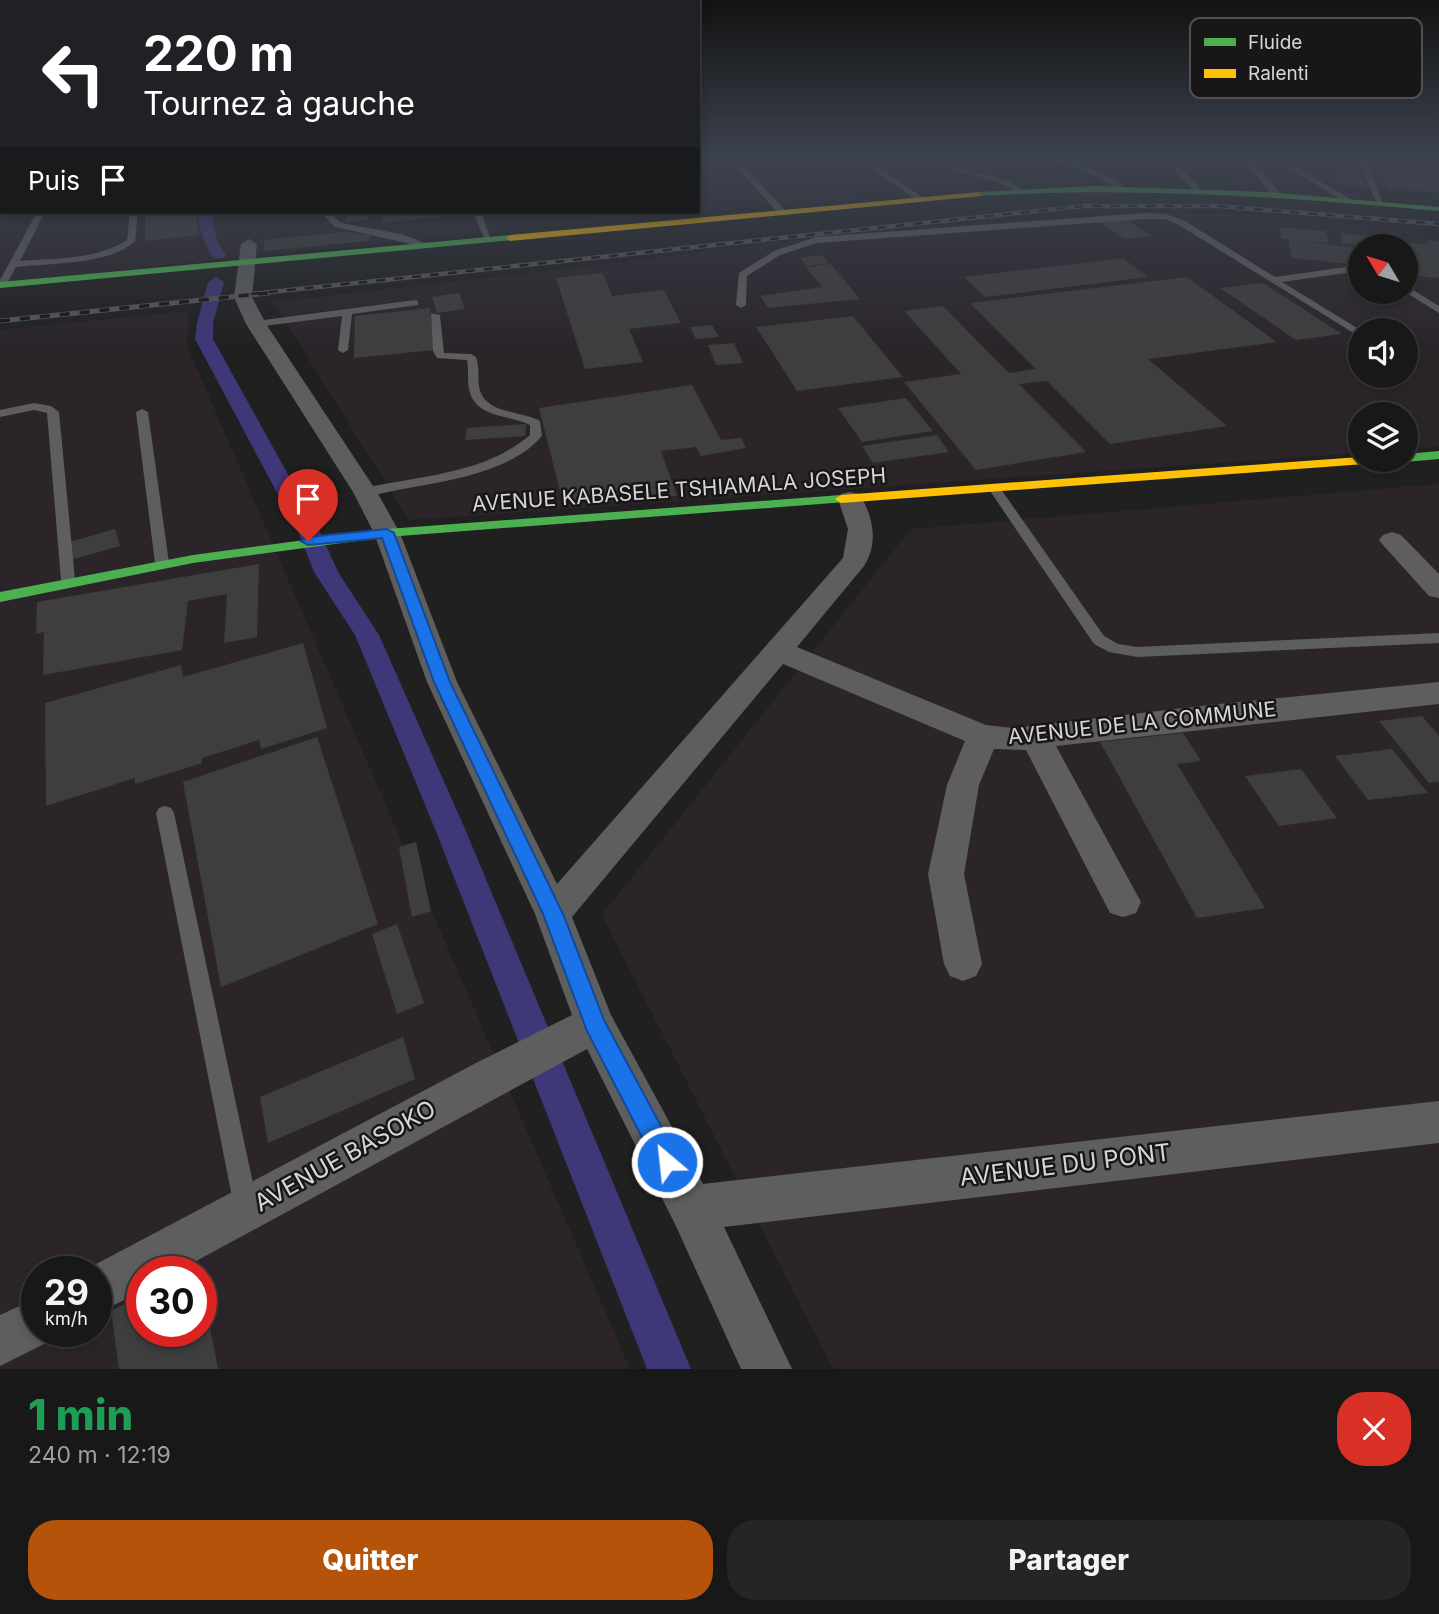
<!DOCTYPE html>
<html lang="fr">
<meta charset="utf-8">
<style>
:root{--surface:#181818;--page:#252525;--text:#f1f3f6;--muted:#9fa0a2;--line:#363737;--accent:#b45309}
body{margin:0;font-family:Inter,sans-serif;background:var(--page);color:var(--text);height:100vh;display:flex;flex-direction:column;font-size:26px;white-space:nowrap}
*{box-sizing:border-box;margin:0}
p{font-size:23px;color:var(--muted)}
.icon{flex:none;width:38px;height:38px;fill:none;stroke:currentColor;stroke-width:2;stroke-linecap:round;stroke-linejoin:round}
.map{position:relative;height:1369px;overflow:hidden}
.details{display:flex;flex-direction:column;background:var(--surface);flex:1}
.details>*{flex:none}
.top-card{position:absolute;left:0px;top:0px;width:700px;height:214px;box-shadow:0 4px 10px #0003,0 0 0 2px var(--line);background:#202124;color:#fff;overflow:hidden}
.needle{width:46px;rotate:308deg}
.fabs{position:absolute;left:1348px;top:234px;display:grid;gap:14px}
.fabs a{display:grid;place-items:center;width:70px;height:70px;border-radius:50%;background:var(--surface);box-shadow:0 4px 10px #0003,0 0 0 2px var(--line);font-size:35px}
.speed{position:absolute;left:21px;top:1256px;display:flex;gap:14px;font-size:35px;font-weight:700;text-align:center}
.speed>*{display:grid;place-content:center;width:91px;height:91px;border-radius:50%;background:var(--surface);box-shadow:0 4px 10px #0003,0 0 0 2px var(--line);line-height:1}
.speed small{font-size:18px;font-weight:400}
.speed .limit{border:10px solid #d22;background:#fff;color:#111}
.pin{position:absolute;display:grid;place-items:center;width:60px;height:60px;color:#fff;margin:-72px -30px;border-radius:50% 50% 50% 0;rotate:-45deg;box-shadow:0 0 7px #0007}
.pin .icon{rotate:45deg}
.me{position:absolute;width:77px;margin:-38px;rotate:332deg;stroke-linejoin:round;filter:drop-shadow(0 0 5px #0008)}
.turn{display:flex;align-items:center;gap:24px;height:147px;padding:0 28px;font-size:32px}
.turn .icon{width:91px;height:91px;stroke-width:2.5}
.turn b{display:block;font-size:49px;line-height:60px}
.then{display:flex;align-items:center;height:66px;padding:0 28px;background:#0003;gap:14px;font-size:26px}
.round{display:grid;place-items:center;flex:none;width:74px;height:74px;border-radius:28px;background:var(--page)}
.overview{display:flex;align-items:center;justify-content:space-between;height:119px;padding:0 28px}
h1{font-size:42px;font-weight:800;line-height:52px;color:#1e9e55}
.action{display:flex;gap:14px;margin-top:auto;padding:14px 28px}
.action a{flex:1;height:80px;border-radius:28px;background:var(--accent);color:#fff;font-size:28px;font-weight:800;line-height:80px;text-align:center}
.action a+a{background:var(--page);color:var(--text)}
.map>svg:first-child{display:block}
.built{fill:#2b252a;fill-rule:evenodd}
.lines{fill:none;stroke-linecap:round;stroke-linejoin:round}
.canal{fill:#3e3778;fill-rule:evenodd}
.building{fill:#3e3e3e}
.lane{fill:#5e5e5f;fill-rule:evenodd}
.street{fill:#5e5e5f;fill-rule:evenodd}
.fast{fill:#4caf50;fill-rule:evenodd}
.slow{fill:#ffc107;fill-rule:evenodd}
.rail-far1-casing{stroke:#575757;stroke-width:4.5}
.rail-casing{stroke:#575757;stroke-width:5}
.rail-far1{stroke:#181617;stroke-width:2.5;stroke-dasharray:9;stroke-linecap:butt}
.rail{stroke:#181617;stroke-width:3.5;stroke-dasharray:10;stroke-linecap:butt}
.route{fill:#1a73e8;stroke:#114b97;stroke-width:2}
.labels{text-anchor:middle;stroke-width:5;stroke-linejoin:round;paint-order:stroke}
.street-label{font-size:21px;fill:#d7d5d6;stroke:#181617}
.near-street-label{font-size:24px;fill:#d7d5d6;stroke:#181617}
.key{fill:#181617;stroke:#514f50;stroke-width:2}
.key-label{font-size:19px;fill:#d7d5d6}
</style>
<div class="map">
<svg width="1439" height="1369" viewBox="0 0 1439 1369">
<rect width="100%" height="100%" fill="#202020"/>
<path class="built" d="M0 156 2 212H698L0 282Z
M698 156H1439V197L1241 178 1147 175 1030 180 698 212Z
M1149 212 1239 214 1400 228 1402 236 1439 239V447L1405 449V415H1360V453L409 520 273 302 551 271 880 229ZM1360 247H1405V292H1360ZM1360 331H1405V376H1360Z
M189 311 187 346 630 1369H0V330ZM37 1272H96V1332H37ZM142 1272H201V1332H142Z
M1439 484V1369H833L602 915 911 529Z"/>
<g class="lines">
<path class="canal" d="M197 212H211L217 241 226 255 223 258H213C203 243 200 229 197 212Z
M216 277 224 282 213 323V339L321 534 338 572 379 635 465 829 691 1369H647L435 829 355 635 314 572 299 534 195 339 197 323 208 282Z"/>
</g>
<path class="building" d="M879 156H900L912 167 899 168 890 160H884Z
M981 156H990L1006 168 968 171 953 158Z
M1170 156H1199L1210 168H1180Z
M1293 156H1311L1313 167 1295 165Z
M1328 156H1353L1366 187 1339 184Z
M1373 156H1439V192L1387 188Z
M145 212H196L199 235 145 241Z
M346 212H368V220L346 222Z
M381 212H467L468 214 382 223Z
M1124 218 1151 236 1124 239 1098 221Z
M1279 227 1325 231 1329 243 1305 242 1360 248V265L1292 258 1288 239H1282Z
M345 232 370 235 368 241 264 251V240Z
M1340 233 1378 237 1380 242 1393 243 1395 247 1343 244Z
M1426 240 1439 241V278L1418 276 1404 242 1429 245Z
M822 255 829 263 807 266 800 258Z
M1123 258 1148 277 985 297 964 277Z
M831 264 860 299 768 308 760 296 822 287 806 267Z
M603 273 612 296 664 290 681 323 629 329 643 362 585 369 556 278Z
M1187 277 1277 342 1148 359 1227 426 1110 444 1047 381 1019 384 1086 452 976 470 904 382 961 374 904 311 943 306 1009 373 1036 369 970 303Z
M1263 283 1342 334 1296 340 1220 288Z
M459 293 465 309 437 313 432 297Z
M430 308 434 350 354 358 355 316Z
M853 316 903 377 797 391 756 327Z
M712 325 719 337 696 339 690 327Z
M734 343 743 363 716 365 708 345Z
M692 385 721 440 741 438 746 448 701 456 696 447 661 451 677 496 563 503 539 408Z
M906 398 933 431 862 442 838 408Z
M526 424 525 436 465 440 467 428Z
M937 435 949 452 873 463 862 446Z
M115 529 120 546 70 560 66 543Z
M259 564 257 637 224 643 227 594 188 601 182 650 43 675 44 632 36 634 37 602Z
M303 643 327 728 261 749 259 740 202 758V763L135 784V778L46 806 45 703 181 665 183 677Z
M1422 716 1439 736V782L1429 783 1379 721Z
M1183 733 1201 761 1177 764 1265 908 1197 918 1100 742Z
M317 737 378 924 221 987 183 782Z
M1392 749 1428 793 1368 800 1335 756Z
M1301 769 1337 818 1279 826 1245 776Z
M416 842 431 911 412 917 399 847Z
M397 924 424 1003 397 1014 372 934Z
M403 1037 415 1079 268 1143 260 1097Z
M203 1291 218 1369H119L111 1311 142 1295V1332H201Z"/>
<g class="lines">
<path class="lane" d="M726 156H734L786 211V215H780Z
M853 156H862L925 199 918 201Z
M934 156C946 156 954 165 965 169 985 176 1007 177 1024 190L1017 192 995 181 956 171Z
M1036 156C1065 156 1101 168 1123 186L1116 188 1092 174Z
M1161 156H1169L1199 186V190H1193Z
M1241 156H1249L1279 192V196H1273Z
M1267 156H1277L1354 201 1347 203Z
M1356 156H1364L1384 206 1377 204Z
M37 212H45L20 261C54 258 97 260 127 240L130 212H138L135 241C110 265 50 263 16 267L5 287H0V280Z
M320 212H329L341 223 401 234 428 244 424 247 335 227Z
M473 212H481L491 240 484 238Z
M1145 213 1166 214 1185 221 1275 277 1360 265V271L1282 282 1362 331H1360V337L1179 225 1165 219H1145L817 243 780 255 747 276 746 305 741 308 736 305 739 273 774 251 816 237Z
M1405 285 1439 306V313L1405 292Z
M415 300 418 301V305L352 314 348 350 343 353 338 350 342 316 256 327 251 324 256 321Z
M431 313 440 315 444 353 471 354 476 357C480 368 477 380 480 391 488 414 522 411 540 421L542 436C509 474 444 481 398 490 386 492 372 497 360 495V489C417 476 484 475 530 435V425C509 414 475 419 469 389 467 379 469 370 467 360L437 358 433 351Z
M34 403 51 406 59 412 75 580 68 584 61 580 47 413 34 410 0 417V410Z
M142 409 148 412 169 563 162 567 155 563 136 412Z
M994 484 998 485 1104 636 1118 644 1137 647 1439 633V643L1137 657 1109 652 1094 644 988 488Z
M165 806 171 808 174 813 258 1207 254 1215 246 1219 238 1215 234 1207 156 813 159 808Z"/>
<path class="street" d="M249 239 257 244 252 297 266 324 377 492 400 533 457 682 557 884 843 558 848 529 838 499 841 494 850 492 859 494C873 515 879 543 864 566L797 647 986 725 1013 728 1209 705 1439 682V704L1056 746 1141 902 1136 913 1123 917 1110 913 1026 750 994 749 979 785 964 874 982 964 976 976 963 981 950 976 944 964 928 874 947 785 965 741 783 664 572 917 611 1015 703 1184 1439 1101V1143L724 1227 792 1369H741L675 1224 587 1049 176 1272H142V1291L96 1314V1272H81L476 1063 572 1015 535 914 427 682 374 533 353 492 246 324 234 297 241 244Z
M1392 532 1401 535 1439 574V598L1429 596 1383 545 1379 540 1383 535Z
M37 1298V1332H57L54 1339 0 1366V1315Z"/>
<path class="fast" d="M1094 186 1267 192 1439 207V211C1285 197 1133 186 979 196L975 194 979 192Z
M510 235 514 238 513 240 0 288V282Z
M1439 451V459L1405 462 1400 460H1405V454Z
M841 495 846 496V502L387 537 193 563 0 602V592L193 555 387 529Z"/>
<path class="slow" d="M979 192 982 196 510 241 506 238 510 235Z
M1360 457V460H1371L1365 464 841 503 835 499 841 495Z"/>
<defs>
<path id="rail-far1" d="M251 294 1084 206H1217L1439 224"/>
<path id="rail" d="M0 321 268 293"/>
</defs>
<use href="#rail-far1" class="rail-far1-casing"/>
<use href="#rail" class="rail-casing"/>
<use href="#rail-far1" class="rail-far1"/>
<use href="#rail" class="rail"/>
</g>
<linearGradient id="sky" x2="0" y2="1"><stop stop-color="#121212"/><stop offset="0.45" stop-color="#3c424e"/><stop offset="1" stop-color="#3c424e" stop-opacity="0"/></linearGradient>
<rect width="1439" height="348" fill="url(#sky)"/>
<path class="route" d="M387 529 394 533 450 682 563 914 604 1020 676 1154 679 1162 676 1170 667 1174 659 1170 587 1031 543 914 434 682 382 538 308 545 301 541 308 537Z"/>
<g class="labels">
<g class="street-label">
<text transform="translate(679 490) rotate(-4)" y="7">AVENUE KABASELE TSHIAMALA JOSEPH</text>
<text transform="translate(1142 723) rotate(-6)" y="7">AVENUE DE LA COMMUNE</text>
</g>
<g class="near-street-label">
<text transform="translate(345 1156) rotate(-29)" y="8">AVENUE BASOKO</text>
<text transform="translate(1065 1165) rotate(-7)" y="8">AVENUE DU PONT</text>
</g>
</g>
<rect x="1190" y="18" width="232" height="80" rx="10" class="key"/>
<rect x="1204" y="38" width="32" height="8" fill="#4caf50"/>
<rect x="1204" y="69" width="32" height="9" fill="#ffc107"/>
<g class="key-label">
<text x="1248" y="49">Fluide</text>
<text x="1248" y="80">Ralenti</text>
</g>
</svg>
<div class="fabs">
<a><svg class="needle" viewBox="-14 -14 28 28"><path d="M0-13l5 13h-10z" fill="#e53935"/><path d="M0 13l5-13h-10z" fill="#9fa0a2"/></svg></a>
<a><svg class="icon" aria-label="sound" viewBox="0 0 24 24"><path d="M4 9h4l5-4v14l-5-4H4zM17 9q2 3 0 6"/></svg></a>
<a><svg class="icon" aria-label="layers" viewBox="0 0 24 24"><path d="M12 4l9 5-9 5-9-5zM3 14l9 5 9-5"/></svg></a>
</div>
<div class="speed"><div>29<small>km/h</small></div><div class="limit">30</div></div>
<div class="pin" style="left:308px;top:541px;background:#d93025"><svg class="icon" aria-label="arrive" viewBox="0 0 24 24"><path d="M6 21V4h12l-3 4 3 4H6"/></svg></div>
<svg class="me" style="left:667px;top:1162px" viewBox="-20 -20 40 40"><circle r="17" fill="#1a73e8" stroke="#fff" stroke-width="3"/><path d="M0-11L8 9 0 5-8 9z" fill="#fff"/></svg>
<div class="top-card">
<div class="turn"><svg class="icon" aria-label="left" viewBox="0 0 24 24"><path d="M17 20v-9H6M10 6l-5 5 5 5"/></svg><div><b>220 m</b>Tournez à gauche</div></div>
<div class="then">Puis<svg class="icon" aria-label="arrive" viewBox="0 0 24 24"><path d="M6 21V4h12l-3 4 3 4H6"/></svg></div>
</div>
</div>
<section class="details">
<div class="overview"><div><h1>1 min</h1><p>240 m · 12:19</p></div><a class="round" style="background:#d93025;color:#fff"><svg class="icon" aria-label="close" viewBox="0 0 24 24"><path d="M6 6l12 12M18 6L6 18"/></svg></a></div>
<div class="action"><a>Quitter</a><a>Partager</a></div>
</section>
